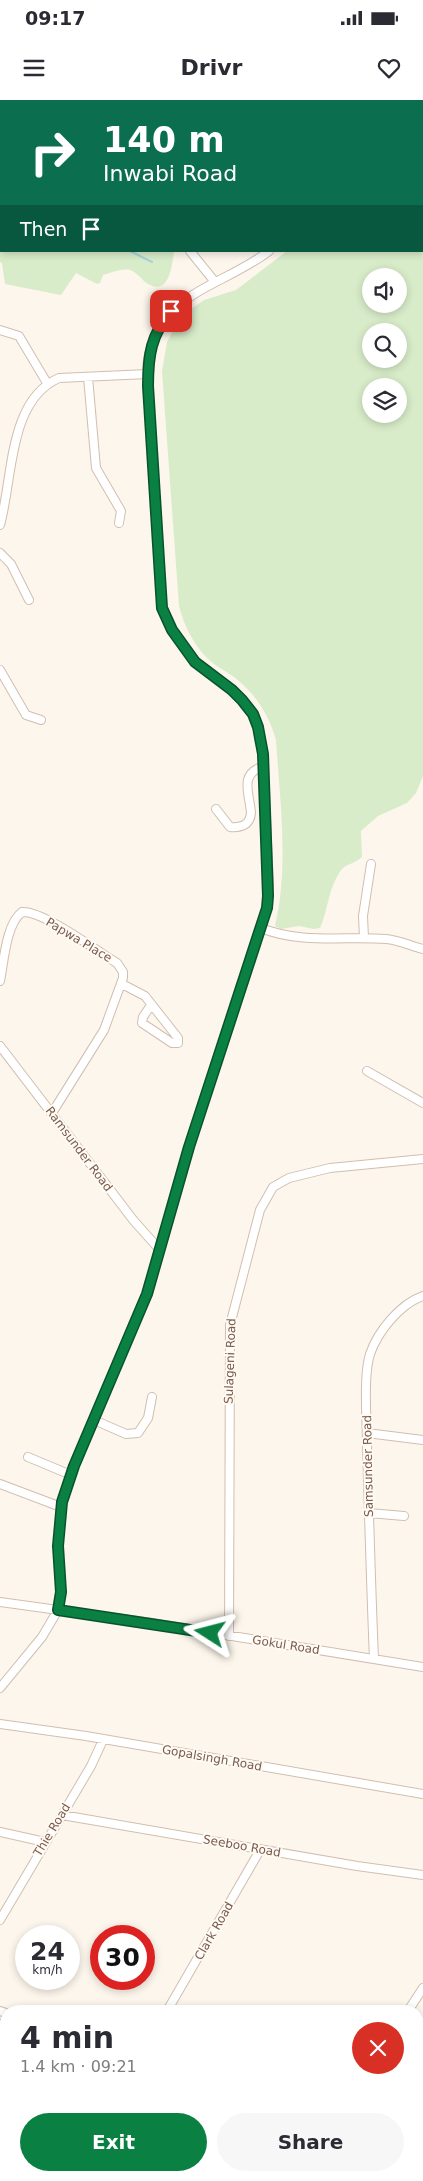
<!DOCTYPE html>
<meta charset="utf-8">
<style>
:root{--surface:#fff;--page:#f7f7f7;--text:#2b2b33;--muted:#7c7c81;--accent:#0b8043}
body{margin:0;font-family:"DejaVu Sans",sans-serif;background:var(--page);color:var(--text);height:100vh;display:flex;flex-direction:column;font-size:19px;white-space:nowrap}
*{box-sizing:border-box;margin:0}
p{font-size:16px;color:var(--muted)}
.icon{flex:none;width:28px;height:28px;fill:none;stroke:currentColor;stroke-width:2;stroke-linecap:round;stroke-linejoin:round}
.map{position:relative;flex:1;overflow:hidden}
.panel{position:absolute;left:0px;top:1905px;width:424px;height:176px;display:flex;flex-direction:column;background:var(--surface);border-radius:20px 20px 0 0;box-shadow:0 2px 8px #0003}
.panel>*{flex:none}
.top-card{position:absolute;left:0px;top:0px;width:424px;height:152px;box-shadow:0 2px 8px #0003;background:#0b6e4f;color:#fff;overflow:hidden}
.controls{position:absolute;left:362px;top:168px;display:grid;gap:10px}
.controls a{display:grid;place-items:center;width:45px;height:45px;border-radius:50%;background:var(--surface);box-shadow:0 2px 8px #0003;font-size:25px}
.speed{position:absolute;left:15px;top:1825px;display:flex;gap:10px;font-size:25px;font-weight:700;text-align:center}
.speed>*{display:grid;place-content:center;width:65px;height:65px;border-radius:50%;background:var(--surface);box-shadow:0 2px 8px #0003;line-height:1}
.speed small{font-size:12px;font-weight:400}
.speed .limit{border:8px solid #d22;background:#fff;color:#111}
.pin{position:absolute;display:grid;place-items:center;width:42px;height:42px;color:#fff;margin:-21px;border-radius:10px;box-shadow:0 2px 8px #0006}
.me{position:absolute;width:55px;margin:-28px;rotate:279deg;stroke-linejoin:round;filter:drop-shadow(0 0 4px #0008)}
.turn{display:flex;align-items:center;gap:18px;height:105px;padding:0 20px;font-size:22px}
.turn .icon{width:65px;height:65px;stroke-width:2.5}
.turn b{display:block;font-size:35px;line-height:42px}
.then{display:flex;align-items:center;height:48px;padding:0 20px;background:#0003;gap:10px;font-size:19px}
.round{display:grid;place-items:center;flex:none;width:52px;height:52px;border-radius:26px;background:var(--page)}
.overview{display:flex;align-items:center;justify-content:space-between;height:85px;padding:0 20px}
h1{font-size:30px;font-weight:600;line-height:38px}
.cta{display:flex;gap:10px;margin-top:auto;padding:10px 20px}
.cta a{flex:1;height:58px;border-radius:30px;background:var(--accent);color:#fff;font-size:20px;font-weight:600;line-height:58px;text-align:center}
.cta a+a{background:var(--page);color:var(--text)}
.status{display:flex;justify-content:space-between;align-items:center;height:35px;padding:0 25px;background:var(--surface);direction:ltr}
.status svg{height:14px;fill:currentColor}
header{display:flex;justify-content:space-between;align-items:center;height:65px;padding:0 20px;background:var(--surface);font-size:22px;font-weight:600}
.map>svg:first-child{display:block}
.industrial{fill:#efe9e4}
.green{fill:#d8ecc9;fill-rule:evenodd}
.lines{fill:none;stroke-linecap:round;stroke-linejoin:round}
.stream{stroke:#a5d3da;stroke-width:2}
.minor-casing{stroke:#d1beb0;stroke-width:10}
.minor{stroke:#fff;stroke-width:8}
.rail-casing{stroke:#b9a8c9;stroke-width:4}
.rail{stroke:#fffaf3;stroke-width:2;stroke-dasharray:5.5;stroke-linecap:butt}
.route-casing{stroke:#07532c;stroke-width:12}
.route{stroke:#0b8043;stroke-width:9}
.labels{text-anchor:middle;stroke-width:4;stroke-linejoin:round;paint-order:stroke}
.street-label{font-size:12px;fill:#7a5c4d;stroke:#fffaf3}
</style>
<div class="status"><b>09:17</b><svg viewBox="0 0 49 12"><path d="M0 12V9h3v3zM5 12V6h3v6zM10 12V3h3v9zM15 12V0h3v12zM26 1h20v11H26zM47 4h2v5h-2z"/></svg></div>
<header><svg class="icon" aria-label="menu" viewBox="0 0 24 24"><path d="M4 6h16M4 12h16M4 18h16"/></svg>Drivr<svg class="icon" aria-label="heart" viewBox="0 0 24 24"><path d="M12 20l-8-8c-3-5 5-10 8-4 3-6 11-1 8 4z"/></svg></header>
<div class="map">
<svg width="423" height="2081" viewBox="0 0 423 2081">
<rect width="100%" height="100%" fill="#fdf6ec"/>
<path class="industrial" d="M0 1981 6 1983V2075H49L38 2081H0Z"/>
<path class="green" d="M0 21 1 151H174C172 166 169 199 145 182 141 178 135 171 130 170 123 168 110 173 103 175L100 183 97 184 76 173 61 195 5 184 2 163 0 162Z
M423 139V676L416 693 407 703 378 716 361 731 362 757C356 763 347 764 342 769 328 787 329 808 320 828L314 829 299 826 281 829 275 826C289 766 280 701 276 640 269 615 255 593 234 577 224 570 214 565 206 557 192 542 184 525 179 506L162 271 167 242 176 225 188 211 204 200 236 190 287 151H422ZM371 176H399V204H371ZM371 231H399V259H371ZM371 286H399V314H371Z"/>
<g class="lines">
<path class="stream" d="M0 78 1 79
M130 151 152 162"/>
<defs>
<path id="minor" d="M26 0 27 1
M94 0V1
M215 0 216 1
M299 0 301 1
M325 1 327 0
M414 1 415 0
M422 98 423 99
M190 151 215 182
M0 230 19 236 47 283
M88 277 96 368 121 411 119 423
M0 425C13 379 8 300 59 278L148 274
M0 453 11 464 29 500
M0 570 26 615 41 620
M216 709 230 727C241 728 250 725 251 713 249 691 239 674 264 666
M261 828C300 844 345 836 386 839 399 840 411 846 423 849
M364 838 363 816 371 764
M0 881C4 861 6 824 22 812 42 810 97 851 117 863L123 872V878L104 930 52 1013
M122 884 145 896 178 938V943H172L142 923 143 917 151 905
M0 946 134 1121 160 1150
M367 971 423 1003
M94 1320 126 1334 138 1333 148 1318 152 1297
M367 1333 423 1340
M28 1357 71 1375
M0 1384 61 1407
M369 1413 404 1416
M0 1502 152 1523 423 1567
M229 1536 230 1225 260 1110 273 1087 289 1078 330 1068 423 1059
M374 1559C371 1488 369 1416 367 1345 367 1321 363 1276 370 1254 378 1231 400 1204 423 1196
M0 1588 42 1537 58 1510 61 1492 58 1446 62 1402 74 1366 147 1194 189 1047 267 808 269 785 263 654 258 627 253 614 242 600 232 589 195 561 172 530 162 508 148 285C148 276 146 264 149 255 165 190 222 187 269 151
M0 1624 86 1636 423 1694
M62 1715 357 1766 423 1775
M0 1732 45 1742
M0 1820 91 1666 103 1640
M0 1911 6 1913
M167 1911 260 1750
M408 1911 423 1888
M0 1924 6 1926
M360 2075 375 2081
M90 2081 92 2075
M103 2081 105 2075"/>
</defs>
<use href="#minor" class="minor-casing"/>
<use href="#minor" class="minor"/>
<defs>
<path id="rail" d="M0 1962 6 1965
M304 2075 318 2081"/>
</defs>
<use href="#rail" class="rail-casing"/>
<use href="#rail" class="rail"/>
</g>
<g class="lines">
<defs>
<path id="route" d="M171 211C151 235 148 255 148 286L162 508 172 530 195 562 232 590 242 600 253 614 258 627 263 654 268 796 267 808 189 1047 147 1194 74 1366 62 1402 58 1446 61 1492 58 1510 210 1533"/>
</defs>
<use href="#route" class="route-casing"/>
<use href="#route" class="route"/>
</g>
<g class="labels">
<g class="street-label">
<text transform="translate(79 840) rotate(31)" y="4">Papwa Place</text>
<text transform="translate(79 1049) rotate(53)" y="4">Ramsunder Road</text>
<text transform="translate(230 1261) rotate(-88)" y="4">Sulageni Road</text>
<text transform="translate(368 1366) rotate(-91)" y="4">Samsunder Road</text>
<text transform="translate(286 1545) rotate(9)" y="4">Gokul Road</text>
<text transform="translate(212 1658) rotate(10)" y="4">Gopalsingh Road</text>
<text transform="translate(52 1730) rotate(-59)" y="4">Thie Road</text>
<text transform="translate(242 1746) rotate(10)" y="4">Seeboo Road</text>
<text transform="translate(214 1831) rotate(-60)" y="4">Clark Road</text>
</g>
</g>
</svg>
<div class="controls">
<a><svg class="icon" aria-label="sound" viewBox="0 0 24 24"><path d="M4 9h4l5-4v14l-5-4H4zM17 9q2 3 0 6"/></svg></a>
<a><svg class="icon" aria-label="search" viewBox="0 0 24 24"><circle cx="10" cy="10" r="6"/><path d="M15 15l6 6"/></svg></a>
<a><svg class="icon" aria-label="layers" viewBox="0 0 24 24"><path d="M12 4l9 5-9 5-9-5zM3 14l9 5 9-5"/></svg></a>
</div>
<div class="speed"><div>24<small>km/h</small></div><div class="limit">30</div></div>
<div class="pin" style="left:171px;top:211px;background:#d93025"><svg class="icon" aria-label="arrive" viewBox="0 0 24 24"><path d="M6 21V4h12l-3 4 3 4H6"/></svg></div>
<svg class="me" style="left:210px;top:1533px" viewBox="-20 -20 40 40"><path d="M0-17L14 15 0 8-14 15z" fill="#0b8043" stroke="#fff" stroke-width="4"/></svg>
<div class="top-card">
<div class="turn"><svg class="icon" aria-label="right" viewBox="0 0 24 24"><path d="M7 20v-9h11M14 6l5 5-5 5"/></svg><div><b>140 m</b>Inwabi Road</div></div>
<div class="then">Then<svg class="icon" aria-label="arrive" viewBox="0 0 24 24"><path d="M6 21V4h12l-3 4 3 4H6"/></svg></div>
</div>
<section class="panel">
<div class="overview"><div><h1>4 min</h1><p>1.4 km · 09:21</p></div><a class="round" style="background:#d93025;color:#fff"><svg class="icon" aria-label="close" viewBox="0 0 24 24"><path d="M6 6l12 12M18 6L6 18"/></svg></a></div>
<div class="cta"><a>Exit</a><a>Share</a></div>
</section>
</div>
